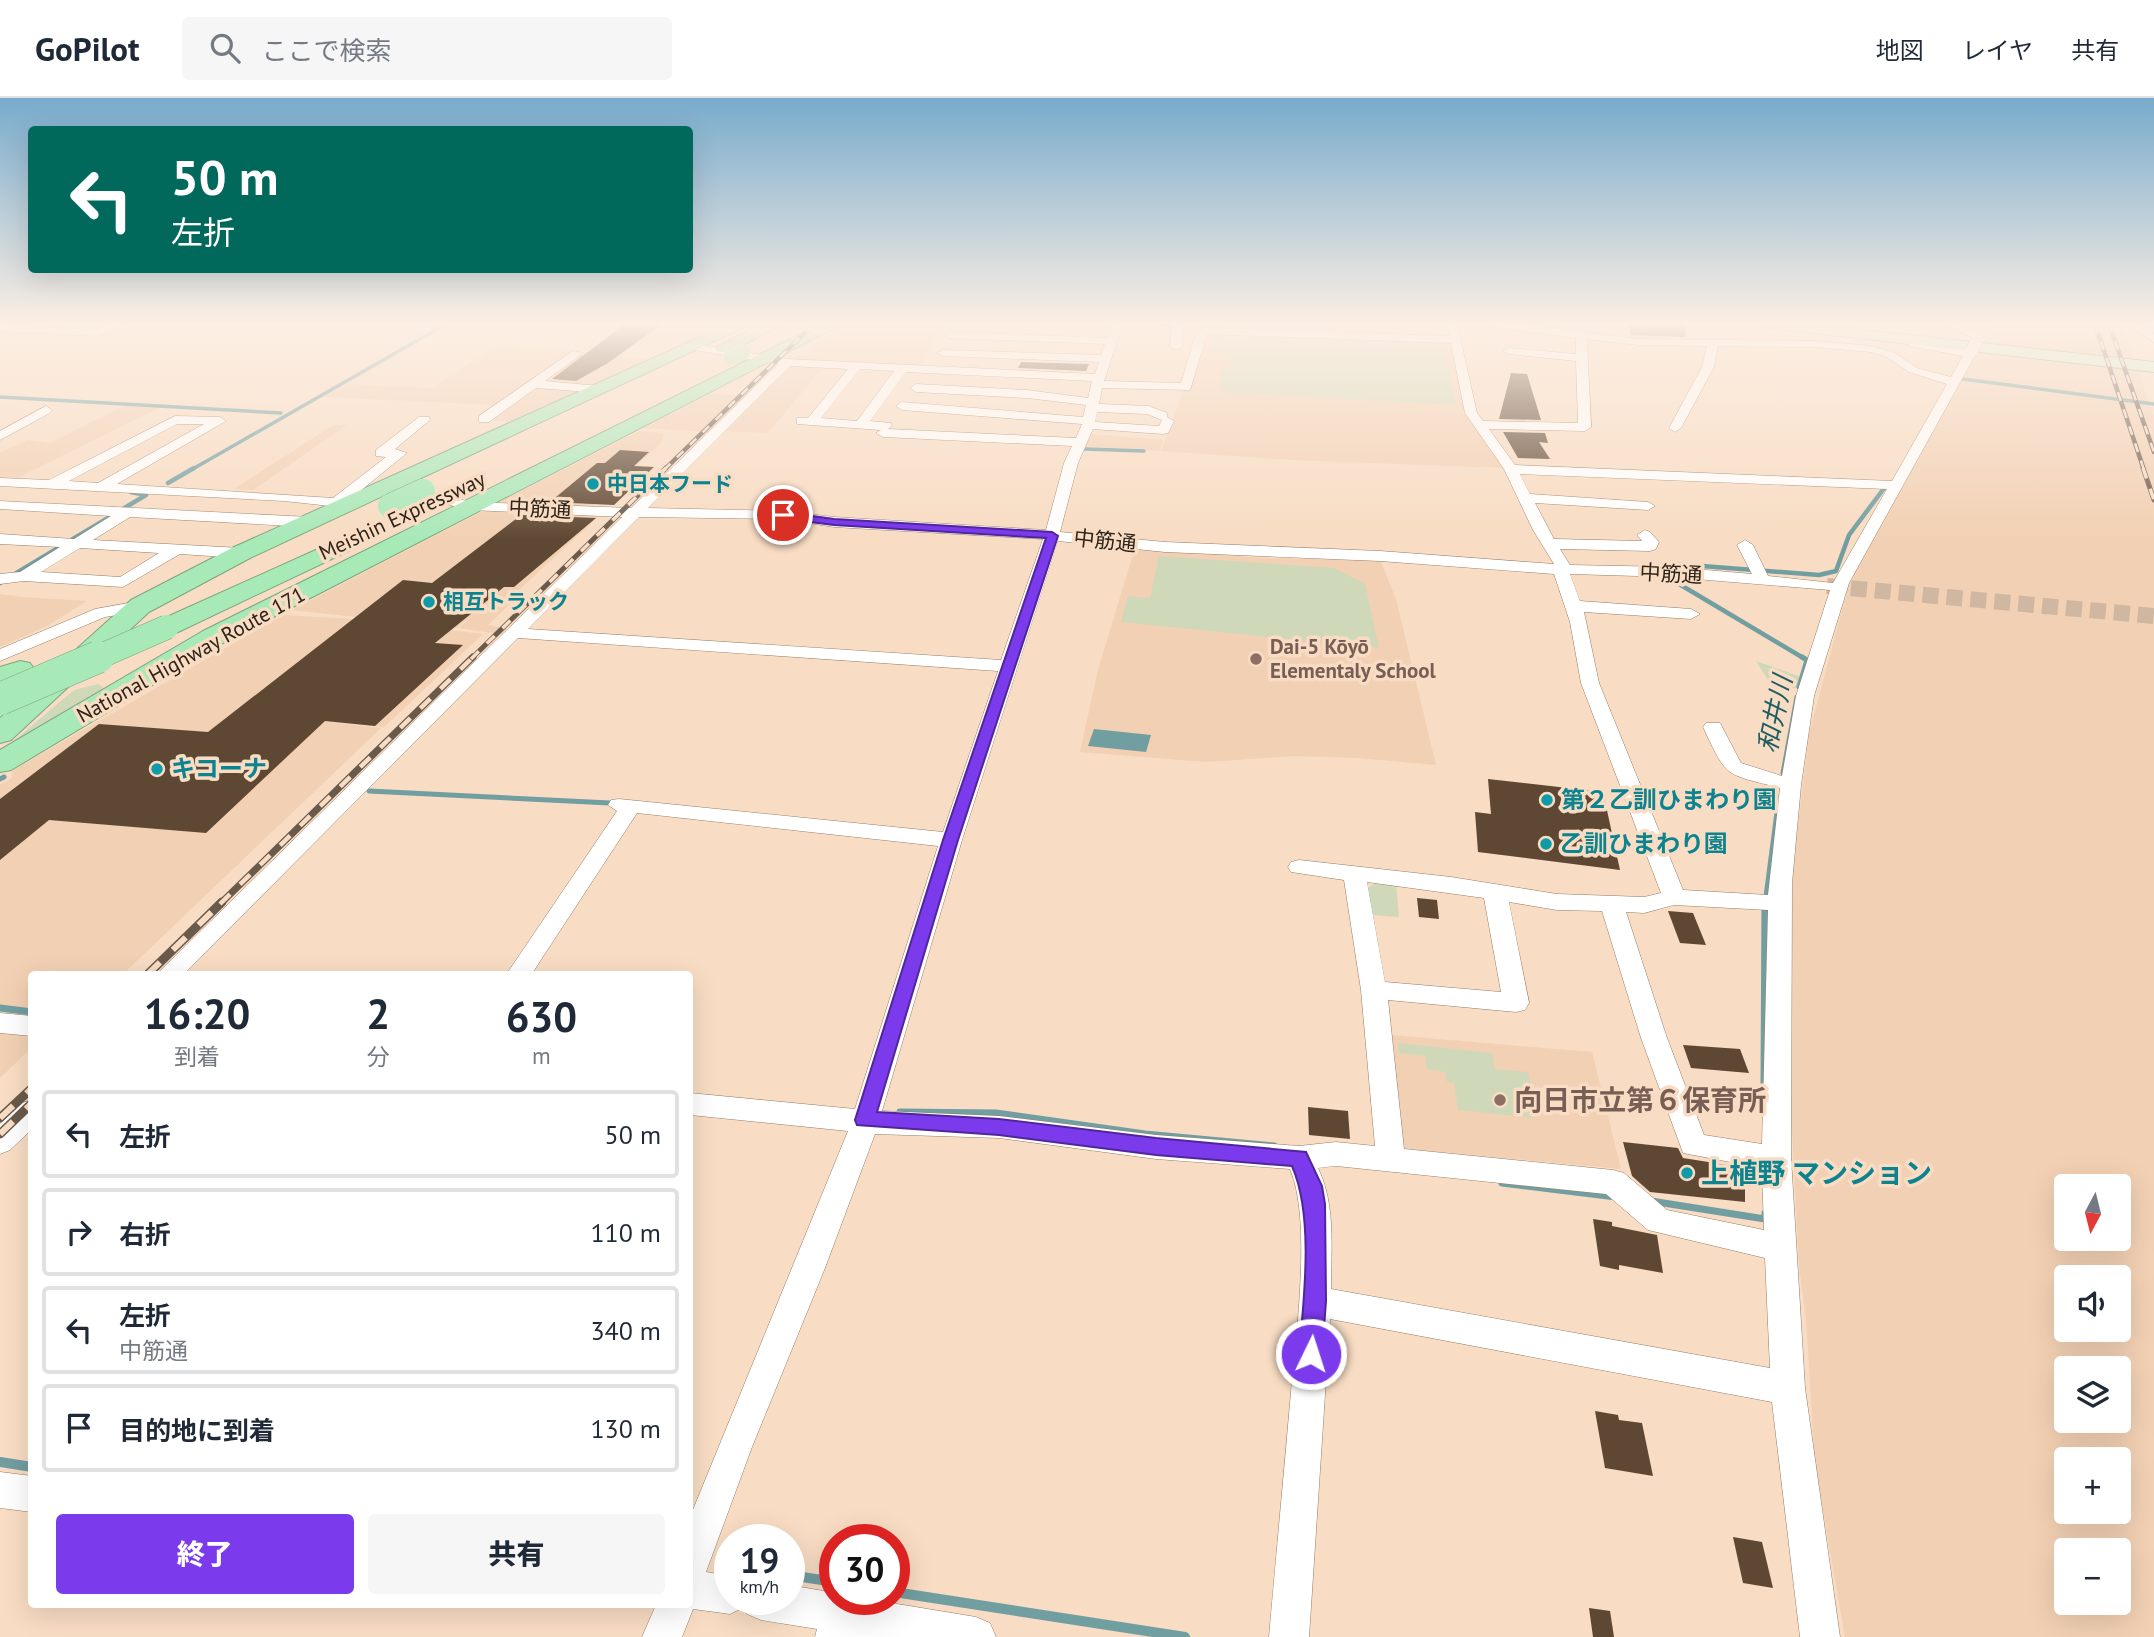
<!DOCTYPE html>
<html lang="ja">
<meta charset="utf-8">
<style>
:root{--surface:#fff;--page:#f6f6f7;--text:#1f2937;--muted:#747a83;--line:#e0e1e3;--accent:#7c3aed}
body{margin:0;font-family:"PT Sans","Noto Sans JP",sans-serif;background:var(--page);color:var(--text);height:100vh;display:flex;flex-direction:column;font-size:26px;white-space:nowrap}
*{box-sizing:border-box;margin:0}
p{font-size:23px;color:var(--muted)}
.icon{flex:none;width:38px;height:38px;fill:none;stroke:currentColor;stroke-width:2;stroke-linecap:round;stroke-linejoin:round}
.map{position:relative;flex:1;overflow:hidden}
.sheet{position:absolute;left:28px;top:873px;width:665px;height:637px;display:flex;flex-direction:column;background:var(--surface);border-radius:7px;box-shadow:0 7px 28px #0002}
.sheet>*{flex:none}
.banner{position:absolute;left:28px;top:28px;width:665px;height:147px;border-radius:7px;box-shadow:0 7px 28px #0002;background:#00695c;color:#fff;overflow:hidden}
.needle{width:46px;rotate:187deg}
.fabs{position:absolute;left:2054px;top:1076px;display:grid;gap:14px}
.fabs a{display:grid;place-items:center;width:77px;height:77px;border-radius:7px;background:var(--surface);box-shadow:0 7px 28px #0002;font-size:35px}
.speed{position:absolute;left:714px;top:1426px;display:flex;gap:14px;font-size:35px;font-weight:700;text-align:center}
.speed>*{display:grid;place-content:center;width:91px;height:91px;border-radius:50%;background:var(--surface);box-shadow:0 7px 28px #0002;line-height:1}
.speed small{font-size:18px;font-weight:400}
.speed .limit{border:10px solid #d22;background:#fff;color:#111}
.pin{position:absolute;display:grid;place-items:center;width:60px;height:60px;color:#fff;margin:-30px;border:4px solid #fff;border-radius:50%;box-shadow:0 2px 7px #0007}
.me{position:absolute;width:77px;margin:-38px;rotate:4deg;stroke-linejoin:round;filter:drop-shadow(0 0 5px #0008)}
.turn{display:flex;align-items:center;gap:24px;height:147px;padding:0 28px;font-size:32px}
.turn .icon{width:91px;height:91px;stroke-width:2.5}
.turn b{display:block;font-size:49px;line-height:60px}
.eta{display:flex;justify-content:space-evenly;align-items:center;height:119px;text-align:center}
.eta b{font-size:42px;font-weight:800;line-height:49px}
.primary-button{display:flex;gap:14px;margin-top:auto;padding:14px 28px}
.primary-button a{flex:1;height:80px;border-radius:7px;background:var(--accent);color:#fff;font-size:28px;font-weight:800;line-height:80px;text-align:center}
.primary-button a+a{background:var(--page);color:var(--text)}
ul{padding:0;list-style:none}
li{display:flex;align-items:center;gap:21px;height:88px;margin:0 14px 10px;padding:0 14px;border:4px solid var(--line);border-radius:7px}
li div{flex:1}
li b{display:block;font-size:26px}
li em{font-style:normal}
header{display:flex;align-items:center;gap:42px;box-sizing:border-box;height:98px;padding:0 35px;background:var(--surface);border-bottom:2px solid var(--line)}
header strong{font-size:33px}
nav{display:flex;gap:38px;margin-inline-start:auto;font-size:24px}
.search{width:490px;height:63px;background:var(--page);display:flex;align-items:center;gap:18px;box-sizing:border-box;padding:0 24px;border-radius:7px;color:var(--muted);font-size:26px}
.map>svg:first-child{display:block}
.built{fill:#f2d0b3;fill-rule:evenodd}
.green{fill:#d0d8ba}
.water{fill:#719ea1}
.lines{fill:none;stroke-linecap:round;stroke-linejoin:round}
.stream-far4{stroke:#719ea1;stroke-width:3.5}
.stream-far3{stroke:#719ea1;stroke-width:4.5}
.stream-far2{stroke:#719ea1;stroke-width:5}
.stream-far1{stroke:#719ea1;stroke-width:7}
.stream{stroke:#719ea1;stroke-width:10}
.building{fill:#5f4833}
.minor-tunnel{stroke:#cfb7a1;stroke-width:16;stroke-dasharray:16 8;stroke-linecap:butt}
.minor-casing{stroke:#967d67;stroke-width:1}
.major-casing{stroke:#7da480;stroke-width:2}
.highway-casing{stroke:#7da480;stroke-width:2}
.minor{fill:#fff;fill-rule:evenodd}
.major{fill:#cbf2d4;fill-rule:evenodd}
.highway{fill:#a8e9b8;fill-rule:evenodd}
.rail-far3-casing{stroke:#6a5a4c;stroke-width:4.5}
.rail-far2-casing{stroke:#6a5a4c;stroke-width:5}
.rail-far1-casing{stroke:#6a5a4c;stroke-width:7}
.rail-casing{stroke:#6a5a4c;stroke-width:9}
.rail-far3{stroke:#f8dcc3;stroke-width:2.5;stroke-dasharray:9;stroke-linecap:butt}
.rail-far2{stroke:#f8dcc3;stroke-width:3.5;stroke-dasharray:11;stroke-linecap:butt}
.rail-far1{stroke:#f8dcc3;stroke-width:4.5;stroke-dasharray:14;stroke-linecap:butt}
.rail{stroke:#f8dcc3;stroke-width:6;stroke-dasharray:18;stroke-linecap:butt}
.minor-bridge-casing{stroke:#967d67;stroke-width:13;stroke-linecap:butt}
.highway-bridge-far2-casing{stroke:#7da480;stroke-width:19;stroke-linecap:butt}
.highway-bridge-far1-casing{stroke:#7da480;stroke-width:25;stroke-linecap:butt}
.highway-bridge-casing{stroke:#7da480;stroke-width:33;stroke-linecap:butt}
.minor-bridge{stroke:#fff;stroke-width:12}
.highway-bridge-far2{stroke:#a8e9b8;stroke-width:18}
.highway-bridge-far1{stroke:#a8e9b8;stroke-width:24}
.highway-bridge{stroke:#a8e9b8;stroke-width:32}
.route{fill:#7c3aed;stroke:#51269a;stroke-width:2}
.culture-dot{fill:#0f9aa8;stroke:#f8dcc3;stroke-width:2.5}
.education-dot{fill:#8d6e63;stroke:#f8dcc3;stroke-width:2.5}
.labels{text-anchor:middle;stroke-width:7;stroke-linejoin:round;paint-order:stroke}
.far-culture-label{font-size:21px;font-weight:bold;fill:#0d838f;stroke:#f8dcc3;text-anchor:start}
.far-street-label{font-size:21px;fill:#2d2319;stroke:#f8dcc3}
.far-education-label{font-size:21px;font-weight:bold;fill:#785e54;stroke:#f8dcc3;text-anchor:start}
.culture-label{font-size:24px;font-weight:bold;fill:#0d838f;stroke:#f8dcc3;text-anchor:start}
.water-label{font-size:26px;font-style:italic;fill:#1f5d62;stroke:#f8dcc3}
.near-education-label{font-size:28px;font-weight:bold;fill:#785e54;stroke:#f8dcc3;text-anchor:start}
.near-culture-label{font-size:28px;font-weight:bold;fill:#0d838f;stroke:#f8dcc3;text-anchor:start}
</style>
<header>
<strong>GoPilot</strong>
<div class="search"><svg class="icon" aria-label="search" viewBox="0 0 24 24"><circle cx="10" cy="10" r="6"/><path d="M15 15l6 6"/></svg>ここで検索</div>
<nav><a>地図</a><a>レイヤ</a><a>共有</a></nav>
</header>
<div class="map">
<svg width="2154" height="1539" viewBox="0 0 2154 1539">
<rect width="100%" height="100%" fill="#f8dcc3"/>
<path class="built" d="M623 226H731L687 246 601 241Z
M850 226H943L920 268 789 262 804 255 815 244Z
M1995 226H2121L2154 318V1539H1845L1815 1366 1806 1221 1799 1167 1788 956 1790 826 1795 752 1809 636 1849 486 1918 358ZM2067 1088H2119V1141H2067ZM2067 1180H2119V1232H2067ZM2067 1270H2119V1323H2067ZM2067 1362H2119V1414H2067ZM2067 1452H2119V1505H2067Z
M1205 236 1454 243 1469 315 1506 370 1292 362 1161 353Z
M494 250 574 254 496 307 323 299 346 286 432 290Z
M579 257 654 261 593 288 540 285Z
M791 264 826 266 768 335 722 333Z
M534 288 580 294 517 324 485 322Z
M712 295 747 298 710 334 644 330Z
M128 306 161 309 15 381 0 380V355L28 342 50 345Z
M333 327H347L253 392 234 391Z
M639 333 664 335 662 344 591 410 496 406Z
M1091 336 1164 342 1160 353 1083 351Z
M485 412 564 417 601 416 520 491 523 493 488 527 511 532 506 537 459 530 480 511 457 530 292 512Z
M1135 450 1260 460 1380 462 1396 501 1436 667 1358 660 1295 658 1207 664 1080 654 1098 572Z
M0 496 21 499 87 503 47 528 0 549Z
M283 517 368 522 483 536 384 629 319 623 381 630 122 877H32L31 912 0 908V687L12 680V673Z
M0 931 31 934V950L0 980Z
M1390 937 1592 954 1621 1071 1400 1050Z"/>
<path class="green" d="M1212 238 1444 245 1456 307 1228 294 1218 287 1222 272H1228L1233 256 1208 254Z
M1159 458 1334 470 1365 486 1379 550 1121 524 1128 498 1150 500Z
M1756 563 1801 579 1802 582 1797 590 1774 591Z
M98 586 103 589 101 595 10 646 74 592Z
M1378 783 1396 785 1399 819 1371 817 1368 790Z
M1398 945 1492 955 1495 971 1528 974 1537 1020 1458 1012 1454 985 1447 984 1445 974 1427 971 1425 958 1399 955Z"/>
<path class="water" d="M1094 631 1151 637 1146 654 1088 648Z"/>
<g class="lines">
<path class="stream-far4" d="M1160 226 1170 227
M1955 280 2154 306
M0 299 281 315
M1084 351 1144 353
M191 372 446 226"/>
<path class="stream-far3" d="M168 385 194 370
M0 485 146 397 131 394
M1805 561 1664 477V470L1676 466 1819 477 1836 473 1849 437 1885 389"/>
<path class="stream-far2" d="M1799 589 1807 562 1802 559
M1783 675 1797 599
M0 681 4 679
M369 693 610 705
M1765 806 1779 699"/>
<path class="stream-far1" d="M0 910 32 914
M1764 985 1765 804
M900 1014 996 1015 1145 1036 1274 1048
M1502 1085 1616 1099
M1651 1103 1765 1121V1115"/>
<path class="stream" d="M0 1364 32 1369
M789 1477 835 1484
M894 1494 1185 1539"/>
</g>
<path class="building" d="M625 226H662L608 265 576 283 552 281Z
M1630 226H1687L1685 239 1630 237Z
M1021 264 1089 266 1086 273 1018 270Z
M1511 275 1527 276 1541 322 1499 321Z
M1503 334 1545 335 1548 345 1539 344 1550 361 1518 360Z
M620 352 649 354 634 368 654 369 614 407 550 404 597 365H605Z
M521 417 596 420 514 489H504L435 545 463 547 375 628 325 623 206 735 49 722 0 762V701L99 626 208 634 403 482 432 485Z
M1488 681 1603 694 1620 772 1478 754 1475 714 1491 716Z
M1417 800 1437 802 1439 821 1419 819Z
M1668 813 1693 815 1706 847 1680 845Z
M1683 947 1740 951 1749 975 1691 970Z
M1308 1009 1348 1013 1350 1041 1309 1037Z
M1623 1044 1678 1050 1683 1060 1740 1069 1745 1084V1104L1650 1094 1632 1078Z
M1593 1121 1612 1124V1128L1657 1137 1663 1175 1619 1167V1172L1600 1168Z
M1595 1313 1618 1317 1619 1322 1642 1325 1653 1378 1605 1370Z
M1733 1439 1762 1444 1773 1490 1743 1485Z
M1589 1510 1610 1513 1614 1539H1593Z"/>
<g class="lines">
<path class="minor-tunnel" d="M1827 488 2154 518"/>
<defs>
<path id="minor" d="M109 226H124L97 238 0 233V227L96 232Z
M1113 226H1123L1104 283 1181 285 1196 235 1206 230 1449 238 1447 226H1457L1477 315 1483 323 1578 325 1576 263 1509 256 1503 253 1509 250 1576 256V240L1493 229 1488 226H1521L1638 241 1814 243 1872 248 1895 255 1917 270 1951 279 1963 258 1909 248V244L1966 252 1972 249 1978 252 1849 485 1814 598 1801 687 1792 785 1791 1060 1805 1290 1840 1539H1800L1772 1304 1330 1221 1309 1539H1269C1276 1457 1284 1376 1291 1294 1296 1237 1312 1122 1290 1071L1156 1061 999 1040 875 1036 825 1170 752 1349 706 1474 730 1478V1502H789V1487L835 1495V1502H873L976 1519 990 1525 996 1539H815L817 1531 761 1522 747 1516 744 1509 730 1516 693 1511 682 1539H642L656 1507H690V1419L848 1033 690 1017V995L855 1011 938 748 637 715 531 877H506L617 713 608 707 611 702 619 701 943 734 998 573 518 540 183 877H156L622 419 471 412 398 395 396 392 398 389 403 388 471 404 631 410 778 266 689 251V247L693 246 787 261 1095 276 1099 264 943 258 937 255 943 252 1101 257 1105 246 949 240 944 237 949 234 1108 240ZM1207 236 1451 245 1465 315 1504 371 1533 432 1554 466 1380 453 1165 444 1060 434 1078 365 1093 331 1163 336 1168 335 1174 323 1167 319V315L1149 308 1099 306 1102 290 1190 292ZM1587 241 1638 247 1707 248 1702 269 1669 330 1675 334 1681 330 1714 269 1718 248 1814 249 1871 254 1887 259 1909 274 1947 286 1892 383 1515 367 1489 331 1585 333 1591 329ZM790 268 848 271 808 320H797V326L881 332 876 335 883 339 1072 348 1064 365 1046 432 834 419 783 413 648 410ZM860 271 894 273 857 323 821 320ZM906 274 1092 283 1088 300 1027 292 916 286 910 290 916 294 1027 300 1086 307 1083 319 902 304 896 308 902 312 1082 326 1076 340 888 331 892 328 891 325 870 323ZM1097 314 1147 316 1162 322 1159 328 1095 324ZM1520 376 1887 391 1833 485 1768 478 1753 447 1745 442 1737 447 1752 476 1671 469 1570 467 1560 451 1650 453 1656 451 1659 444 1650 434 1645 432 1637 437 1642 443 1554 441 1535 405 1648 412 1655 408 1648 404 1530 396ZM639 419 783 421 834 429 1043 441 1001 562 528 531ZM1058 443 1165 454 1380 463 1554 476 1570 524 1581 585 1661 795 1644 799 1557 796 1451 779 1299 762 1291 764 1288 769 1291 774 1344 782 1361 892 1375 1048 1336 1044 1299 1048 1156 1037 999 1018 882 1013 962 742ZM1570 476 1671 479 1830 492 1796 598 1782 678 1741 665 1720 625H1706L1703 629C1728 682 1724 675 1780 690L1768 797 1683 792 1599 585 1584 514 1691 521 1700 516 1691 511 1580 503ZM1367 784 1484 800 1501 894 1385 884ZM1509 804 1557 812 1602 813 1641 940 1683 1055 1762 1070 1764 1132 1667 1112 1624 1075 1613 1072 1404 1051 1388 902 1516 914 1525 912 1529 905ZM1674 807 1768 812 1762 1046 1704 1037 1667 940 1626 814 1644 815ZM1336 1068 1606 1096 1648 1132 1765 1160 1770 1270 1331 1191C1331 1150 1336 1107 1318 1070Z
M1172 226H1182V249L1176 252 1170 249Z
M1944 226H1959L1984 239 1975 241Z
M2127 226H2139L2154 236V244Z
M573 253 583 255 545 283 599 288 603 289V295L536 290 489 324H479V318Z
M46 308 52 312 50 315 0 342V333Z
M175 318 220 319 226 323 117 386 333 400 386 359 376 358V352L419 319H429L430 322 395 351 407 355 349 402 356 406 349 410 284 403 0 388V380L49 382ZM177 326H204L98 385 69 383Z
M0 403 309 419 317 424 309 429 130 419 93 442 241 450 249 455 241 460 180 456 123 489 24 483 0 486V476L20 474 60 449 0 446V436L74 441 111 418 0 411ZM80 450 159 455 120 479 41 474Z
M140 503 146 504 148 508 146 512 105 519 0 563V551L95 511Z
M0 915 32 918V938L0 935Z
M32 1002V1031L10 1052 0 1056V1026L22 1005Z
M0 1374 32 1378V1414L0 1410Z"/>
<path id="major" d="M1763 226H1810L2154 264V274L1770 230Z"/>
<path id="highway" d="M729 226H751L250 460 149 514 11 642 0 645V620L131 502 232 450Z
M761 226H783L730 254H718L715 250Z
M821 226H842L223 545 11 672 0 674V652L203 533Z
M349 437 357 439 361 444 357 449 176 535 167 537 158 535 154 529 158 523Z
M20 563 30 565 34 571 30 577 0 589V569Z"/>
</defs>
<use href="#minor" class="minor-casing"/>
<use href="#major" class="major-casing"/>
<use href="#highway" class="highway-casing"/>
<use href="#minor" class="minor"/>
<use href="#major" class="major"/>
<use href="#highway" class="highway"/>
<defs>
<path id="rail-far3" d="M2095 226 2144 372
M2109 226 2154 354
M664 372 814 226"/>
<path id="rail-far2" d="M2143 370 2154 402
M471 561 666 370"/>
<path id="rail-far1" d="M220 806 473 559"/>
<path id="rail" d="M147 877 222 804
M0 1020 32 990
M0 1036 32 1005"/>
</defs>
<use href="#rail-far3" class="rail-far3-casing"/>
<use href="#rail-far2" class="rail-far2-casing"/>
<use href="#rail-far1" class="rail-far1-casing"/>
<use href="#rail" class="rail-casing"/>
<use href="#rail-far3" class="rail-far3"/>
<use href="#rail-far2" class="rail-far2"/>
<use href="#rail-far1" class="rail-far1"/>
<use href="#rail" class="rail"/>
<defs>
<path id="minor-bridge" d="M1972 252 1975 246"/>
<path id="highway-bridge-far2" d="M733 258 741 254"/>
<path id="highway-bridge-far1" d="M390 408 423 393
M94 561 167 529"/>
<path id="highway-bridge" d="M0 601 98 559"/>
</defs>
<use href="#minor-bridge" class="minor-bridge-casing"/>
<use href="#highway-bridge-far2" class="highway-bridge-far2-casing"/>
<use href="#highway-bridge-far1" class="highway-bridge-far1-casing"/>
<use href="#highway-bridge" class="highway-bridge-casing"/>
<use href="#minor-bridge" class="minor-bridge"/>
<use href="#highway-bridge-far2" class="highway-bridge-far2"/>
<use href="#highway-bridge-far1" class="highway-bridge-far1"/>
<use href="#highway-bridge" class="highway-bridge"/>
</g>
<linearGradient id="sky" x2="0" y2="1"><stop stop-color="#78abcc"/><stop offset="0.51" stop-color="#fcefe4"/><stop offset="1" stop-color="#fcefe4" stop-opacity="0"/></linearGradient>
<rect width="2154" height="442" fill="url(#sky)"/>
<path class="route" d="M783 414 834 421 1052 434 1058 438 958 742 877 1014 999 1021 1156 1040 1306 1054 1322 1088 1325 1106 1326 1203 1322 1256 1319 1264 1311 1267 1302 1264 1299 1256C1304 1201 1314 1118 1292 1068L1156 1057 999 1037 857 1027 855 1022 943 742 1046 440 834 427 779 420V415Z"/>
<g class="culture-dot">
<circle cx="593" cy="386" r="7"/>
<circle cx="429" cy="504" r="7"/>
<circle cx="157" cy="671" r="7"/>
<circle cx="1547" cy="702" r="7"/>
<circle cx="1546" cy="746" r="7"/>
<circle cx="1687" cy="1075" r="7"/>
</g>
<g class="education-dot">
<circle cx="1256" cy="561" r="7"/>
<circle cx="1500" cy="1002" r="7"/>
</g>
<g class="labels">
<g class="far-culture-label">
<text x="607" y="393">中日本フード</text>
<text x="443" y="511">相互トラック</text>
</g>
<g class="far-street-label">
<text transform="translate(540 411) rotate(3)" y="7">中筋通</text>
<text transform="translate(402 418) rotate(-25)" y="7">Meishin Expressway</text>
<text transform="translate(1105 443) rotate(6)" y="7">中筋通</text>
<text transform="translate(1671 476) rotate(3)" y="7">中筋通</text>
<text transform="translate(191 557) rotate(-29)" y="7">National Highway Route 171</text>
</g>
<g class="far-education-label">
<text x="1270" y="556">Dai-5 Kōyō<tspan x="1270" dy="24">Elementaly School</tspan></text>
</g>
<g class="culture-label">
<text x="171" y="679">キコーナ</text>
<text x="1561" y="710">第２乙訓ひまわり園</text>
<text x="1560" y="754">乙訓ひまわり園</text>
</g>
<g class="water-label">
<text transform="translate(1775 616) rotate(-78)" y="9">和井川</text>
</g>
<g class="near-education-label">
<text x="1514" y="1012">向日市立第６保育所</text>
</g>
<g class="near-culture-label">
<text x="1701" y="1085">上植野 マンション</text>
</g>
</g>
</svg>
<div class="fabs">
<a><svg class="needle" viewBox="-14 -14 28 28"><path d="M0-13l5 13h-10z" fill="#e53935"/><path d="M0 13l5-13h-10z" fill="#747a83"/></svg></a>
<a><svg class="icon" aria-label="sound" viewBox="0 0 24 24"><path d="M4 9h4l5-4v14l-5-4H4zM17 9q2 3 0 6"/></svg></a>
<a><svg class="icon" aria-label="layers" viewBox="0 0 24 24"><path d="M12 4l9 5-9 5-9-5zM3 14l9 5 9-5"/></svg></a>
<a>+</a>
<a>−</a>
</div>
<div class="speed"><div>19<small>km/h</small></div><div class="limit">30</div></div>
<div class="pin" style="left:783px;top:417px;background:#d93025"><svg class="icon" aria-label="arrive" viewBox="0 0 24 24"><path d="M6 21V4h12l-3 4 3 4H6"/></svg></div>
<svg class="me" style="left:1311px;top:1256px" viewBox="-20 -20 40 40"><circle r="17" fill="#7c3aed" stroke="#fff" stroke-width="3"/><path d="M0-11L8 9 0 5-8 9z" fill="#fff"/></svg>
<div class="banner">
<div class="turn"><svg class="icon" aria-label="left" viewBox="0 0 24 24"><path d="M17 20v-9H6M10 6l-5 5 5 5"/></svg><div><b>50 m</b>左折</div></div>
</div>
<section class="sheet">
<div class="eta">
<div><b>16:20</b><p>到着</p></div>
<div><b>2</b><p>分</p></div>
<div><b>630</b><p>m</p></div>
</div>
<ul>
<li><svg class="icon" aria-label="left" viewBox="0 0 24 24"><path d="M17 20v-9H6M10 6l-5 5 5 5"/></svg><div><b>左折</b></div><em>50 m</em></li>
<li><svg class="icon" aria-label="right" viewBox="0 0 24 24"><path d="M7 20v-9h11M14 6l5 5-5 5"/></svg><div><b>右折</b></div><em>110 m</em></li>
<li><svg class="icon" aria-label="left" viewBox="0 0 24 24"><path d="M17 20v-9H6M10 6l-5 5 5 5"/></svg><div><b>左折</b><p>中筋通</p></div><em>340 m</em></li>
<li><svg class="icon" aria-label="arrive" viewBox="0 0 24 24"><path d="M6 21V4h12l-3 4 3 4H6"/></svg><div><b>目的地に到着</b></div><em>130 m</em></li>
</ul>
<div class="primary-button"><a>終了</a><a>共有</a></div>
</section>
</div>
